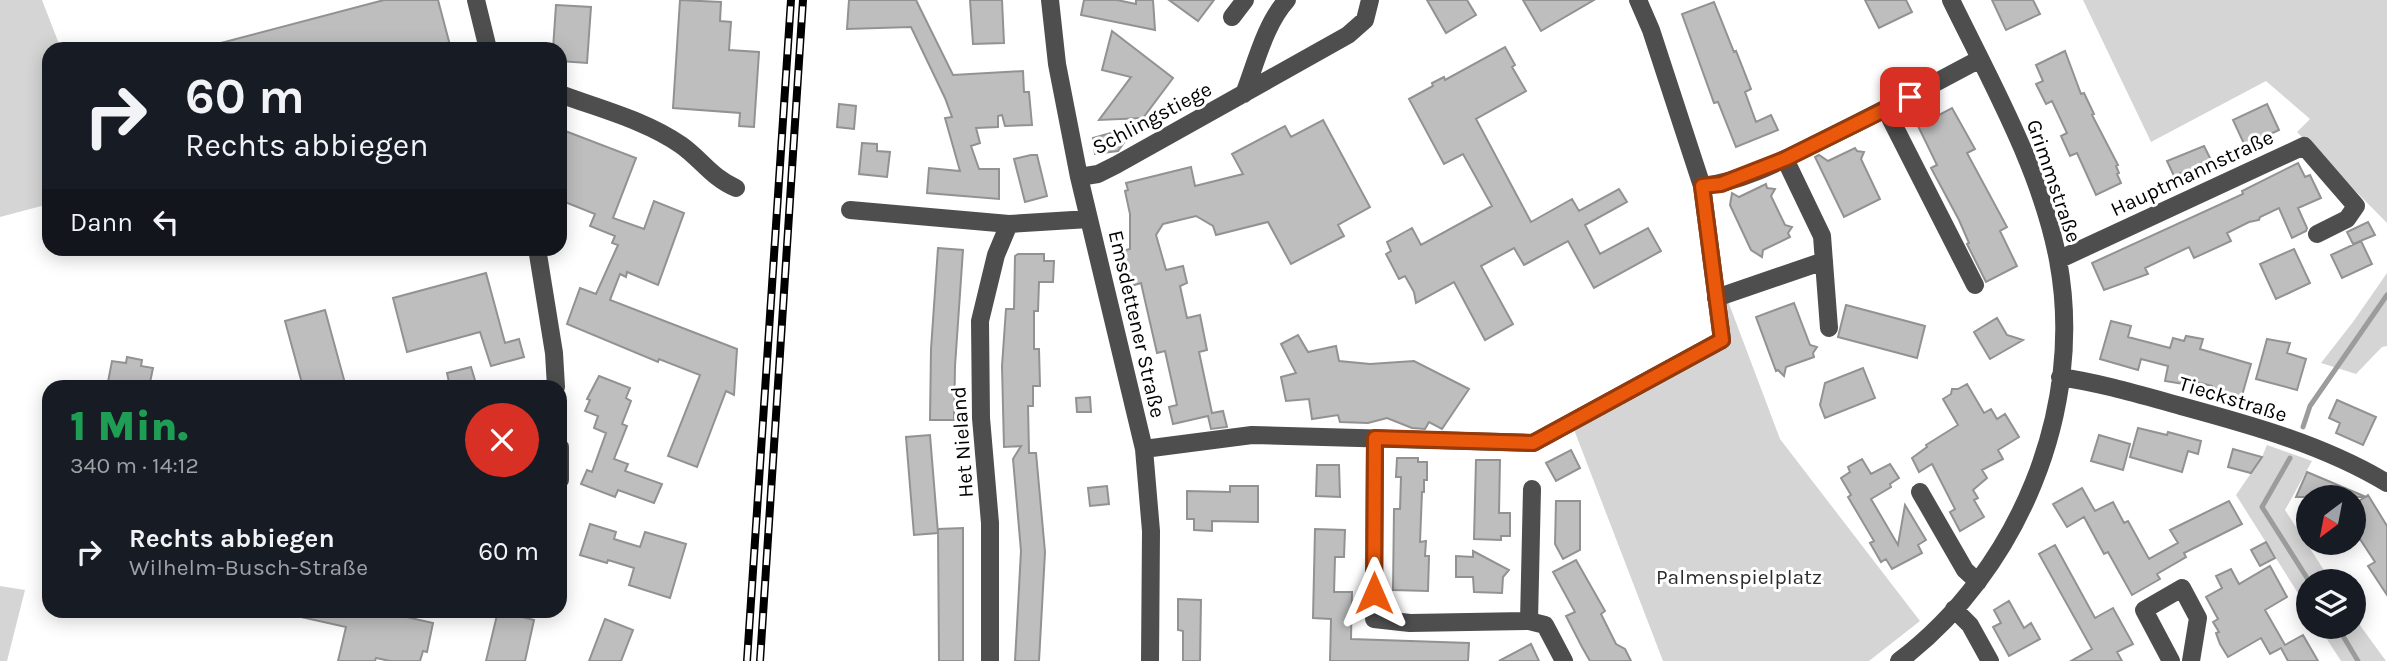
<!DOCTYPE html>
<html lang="de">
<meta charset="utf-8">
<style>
:root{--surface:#171b24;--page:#242831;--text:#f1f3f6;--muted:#9ea1a6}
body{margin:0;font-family:Karla,sans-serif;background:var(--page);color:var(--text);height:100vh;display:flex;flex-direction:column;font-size:26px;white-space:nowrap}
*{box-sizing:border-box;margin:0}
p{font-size:23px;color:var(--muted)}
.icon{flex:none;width:38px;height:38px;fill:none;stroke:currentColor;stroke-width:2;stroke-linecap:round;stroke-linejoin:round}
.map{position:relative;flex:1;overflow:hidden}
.side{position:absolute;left:42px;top:380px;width:525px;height:238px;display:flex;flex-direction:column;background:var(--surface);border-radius:21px;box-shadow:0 4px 18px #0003}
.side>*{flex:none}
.banner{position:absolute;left:42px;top:42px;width:525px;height:214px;border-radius:21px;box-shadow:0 4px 18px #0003;background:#171b24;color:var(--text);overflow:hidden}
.needle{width:46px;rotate:212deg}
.buttons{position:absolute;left:2296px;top:485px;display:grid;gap:14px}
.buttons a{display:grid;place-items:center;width:70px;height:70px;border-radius:50%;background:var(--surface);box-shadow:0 4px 18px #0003;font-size:35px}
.pin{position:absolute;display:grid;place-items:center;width:60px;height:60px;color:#fff;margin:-30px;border-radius:14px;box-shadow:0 4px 10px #0006}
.me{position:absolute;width:77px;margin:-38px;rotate:0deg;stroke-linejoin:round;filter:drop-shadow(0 0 5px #0008)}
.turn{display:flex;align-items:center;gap:24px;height:147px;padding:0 28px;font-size:32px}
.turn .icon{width:91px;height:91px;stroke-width:2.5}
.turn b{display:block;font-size:49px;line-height:60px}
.then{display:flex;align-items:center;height:66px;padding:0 28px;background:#0003;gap:14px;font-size:26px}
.round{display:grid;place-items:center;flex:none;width:74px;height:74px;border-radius:37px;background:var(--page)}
.headline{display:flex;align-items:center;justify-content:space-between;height:119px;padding:0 28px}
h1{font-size:42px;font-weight:800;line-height:52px;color:#1e9e55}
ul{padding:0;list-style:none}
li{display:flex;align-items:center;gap:21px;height:105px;padding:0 28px}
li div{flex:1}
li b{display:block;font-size:26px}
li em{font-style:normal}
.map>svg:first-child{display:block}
.green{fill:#d5d5d5}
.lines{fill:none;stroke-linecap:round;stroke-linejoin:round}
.stream{stroke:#9c9c9c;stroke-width:5}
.building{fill:#bebebe;stroke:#929292;stroke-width:2}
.minor{stroke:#4e4e4e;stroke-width:18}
.rail-casing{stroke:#000;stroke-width:8}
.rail{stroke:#fff;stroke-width:5;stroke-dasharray:16;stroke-linecap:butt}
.route-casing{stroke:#983908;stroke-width:18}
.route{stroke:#ea580c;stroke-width:12}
.labels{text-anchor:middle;stroke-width:6;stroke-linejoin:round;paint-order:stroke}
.street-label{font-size:21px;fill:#000;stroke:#fff}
.park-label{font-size:21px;fill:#2c2c2c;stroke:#fff}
</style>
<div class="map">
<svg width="2387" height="661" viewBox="0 0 2387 661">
<rect width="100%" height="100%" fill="#fff"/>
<path class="green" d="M0 0H42L61 49H49V204L0 217Z
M2083 0H2387V223L2297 132 2310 119 2266 81 2151 142Z
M2387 273V346L2382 347 2356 374 2321 363 2353 322Z
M1728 301 1780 439 1920 621 1869 661H1663L1573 427 1719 348 1709 307Z
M2267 445 2312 461 2285 510 2331 581H2308V609L2236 495 2262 457Z
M0 586 25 590 7 661H0Z
M2354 617 2386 661H2341L2319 627 2354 626Z"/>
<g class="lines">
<path class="stream" d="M2303 427 2310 406 2387 295
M2290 458 2262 507 2309 581
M2337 626 2358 661"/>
</g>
<path class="building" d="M384 0H438L451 49H218L217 44Z
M680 0 721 2 720 21 731 22 729 50 759 52 754 127 739 126 740 113 673 108Z
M849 0H916L953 75 1023 71 1024 92H1029L1032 125 1005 126 1002 115 998 116V127L976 128 980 143 971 146 979 169H999V199L927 193 929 168 960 171 945 118 952 117 945 98 911 27 847 29Z
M970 0H1002L1004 43 973 44Z
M1084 0H1117L1136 4V0H1153L1155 30 1081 15Z
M1169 0H1214L1198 21Z
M1427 0H1467L1476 15 1446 33Z
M1523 0H1594L1541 31Z
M1865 0H1906L1912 12 1879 28Z
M1992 0H2033L2040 14 2006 30Z
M1714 2 1734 52 1736 51 1751 89 1745 92 1756 122 1771 115 1778 130 1736 147 1718 102 1714 103 1682 14Z
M556 5 591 7 587 63 560 61V49H553Z
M1112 31 1173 78 1143 118 1099 120 1131 77 1102 70Z
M1505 47 1515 65 1512 67 1526 91 1476 119 1531 222 1572 199 1579 211 1619 189 1627 202 1585 225 1600 254 1648 228 1661 251 1594 288 1568 241 1524 265 1514 248 1481 266 1513 324 1485 340 1454 282 1416 303 1414 292 1405 276 1399 279 1386 254 1391 251 1387 242 1412 228 1421 245 1492 206 1463 154 1444 164 1409 99 1433 86 1432 83 1444 77 1445 80Z
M2065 51 2081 94 2084 93 2094 114 2092 115 2118 165 2116 166 2119 173 2117 174 2121 183 2096 195 2077 153 2070 156 2061 136 2067 133 2052 101 2046 104 2036 84 2043 81 2036 65Z
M839 104 856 106 854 129 837 127Z
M2267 104 2279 130 2245 146 2233 120Z
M1952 108 1975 149 1967 153 2007 227 2000 231 2017 266 1986 282 1967 244 1969 243 1959 220 1931 168 1937 165 1918 126Z
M1323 120 1370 207 1338 225 1344 236 1291 264 1268 222 1216 235 1213 226 1196 216 1163 224 1156 235 1166 270 1183 266 1187 283 1180 286 1187 318 1200 315 1207 350 1199 352 1212 413 1223 411 1227 427 1211 429 1208 416 1173 424 1169 407 1177 405 1165 351 1157 353 1141 283 1128 287 1118 252 1130 249V214L1125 191 1128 190 1126 183 1191 167 1195 186 1243 174 1232 154 1285 126 1291 137Z
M1136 126 1118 151 1095 154 1093 138Z
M560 129 636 158 613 218 644 229 654 201 684 213 658 285 627 272 626 277 620 274 610 300 737 349 734 395 726 391 697 467 668 456 700 375 659 359 658 362 567 324 580 288 596 294 618 245 612 243 615 236 590 226 595 214 560 200Z
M862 143 877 144V151L890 152 887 177 859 174Z
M2204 146 2216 170 2189 183 2184 172 2174 176 2167 161Z
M1855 148 1857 151 1864 152 1861 159 1880 199 1844 217 1815 157 1819 155 1828 161Z
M1031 155H1037L1047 196 1025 202 1014 159Z
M2298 163 2305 177 2310 175 2321 198 2298 208 2307 228 2306 231 2292 238 2279 208 2260 217 2259 220 2249 222 2227 233 2231 241 2194 258 2189 247 2145 268 2148 274 2104 290 2092 263 2243 194 2242 191Z
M1766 184 1767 188 1775 189 1771 196 1785 225 1792 227 1788 233 1790 237 1763 250 1762 257 1751 250 1730 205 1732 193 1739 197Z
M2368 222 2375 235 2353 244 2347 232Z
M2361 241 2372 264 2342 278 2331 255Z
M938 248 963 250 955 366 954 420H930L931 349Z
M2294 249 2310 283 2276 299 2260 264Z
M1018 254H1044V261H1054L1053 282H1039L1038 311H1034V349H1039L1040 386H1033V406H1028L1029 453H1036L1045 552 1039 661H1015L1021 551 1013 459 1021 446 1004 447 1002 366 1006 309H1014L1015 256Z
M486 273 505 343 519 339 524 357 491 366 480 332 407 352 393 298Z
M1794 303 1810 345 1817 347 1813 353 1814 357 1786 367 1784 376 1778 370 1776 371 1756 317Z
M1846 305 1925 326 1917 358 1838 337Z
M325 310 346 387H321V382L303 387 285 321Z
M1997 318 2007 335 2023 340 1990 359 1974 332Z
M2111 321 2131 326 2128 337 2170 348 2173 338 2184 341 2186 336 2203 339 2200 349 2251 364 2241 399 2211 391 2212 386 2185 379 2183 384 2165 381 2168 366 2141 359 2138 370 2100 359Z
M1298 335 1308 352 1336 346 1339 361 1370 364 1414 361 1469 389 1442 429 1429 422 1425 429 1412 428 1387 418 1368 423 1340 422 1338 415 1312 419 1309 399 1286 401 1281 377 1296 373 1281 344Z
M2267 339 2290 343 2287 353 2306 359 2297 390 2256 379Z
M127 357 142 360 141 366 153 368 149 387H107L112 361 126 363Z
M471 367 477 387H450L447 373Z
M1863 368 1875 398 1825 418 1820 405 1825 383Z
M599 376 630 388 626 398 631 401 622 424 627 426 614 459 628 464 625 471 662 484 654 503 618 490 615 497 581 484 587 470 592 472 606 433 594 428 598 416 585 411 590 400 587 399Z
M1967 384 1984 413 1991 409 1997 419 2005 414 2019 437 1998 450 2003 459 1982 470 1987 478 1973 490 1978 498 1974 500 1984 517 1960 531 1950 512 1955 509 1932 464 1919 472 1912 458 1927 447 1926 445 1958 425 1943 399 1951 394 1952 389H1958Z
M1090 397 1091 412H1077L1076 398Z
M2337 400 2376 417 2363 445 2336 433 2340 423 2329 418Z
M2138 428 2167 435 2168 432 2201 441 2198 454 2188 451 2182 472 2130 457Z
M930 435 938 533 914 535 906 437Z
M2099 435 2130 444 2123 470 2091 461Z
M2233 449 2262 457 2251 473 2228 467Z
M1571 450 1580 468 1556 481 1546 463Z
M1397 458H1418V462H1427V480H1424V492H1422L1420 542 1426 541 1425 556H1429L1428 591 1393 590 1394 509H1400L1401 477H1396Z
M1862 459 1871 474 1890 464 1899 478 1890 484 1891 487 1871 499 1898 545 1905 505 1926 540 1918 545 1922 553 1892 569 1886 559 1881 562 1870 543 1874 541 1848 497 1851 495 1841 478 1850 472 1848 467Z
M1476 460H1500L1499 513H1510V536H1501V540L1474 539Z
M1317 465H1339L1340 497 1316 496Z
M2307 472 2366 497 2368 495 2387 526V595L2368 566 2375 562 2354 530V504L2365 497H2296Z
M1107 486 1109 504 1090 506 1088 488Z
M1230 486H1258V522L1212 521V531L1194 530V519H1187V491L1230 492Z
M2082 488 2095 511 2113 502 2124 523 2128 521 2149 559 2178 543 2170 530 2229 501 2242 524 2184 553 2186 557 2157 574 2160 579 2132 595 2108 552 2104 554 2084 517 2067 527 2053 504Z
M1556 501H1580V550L1563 559 1555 544Z
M590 524 616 532 614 539 640 547 645 532 686 544 670 598 629 585 634 568 608 560 607 563 580 555Z
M963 528V661H939L938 529Z
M1315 529 1345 530 1344 557H1335L1334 592H1352L1351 639 1469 643 1468 661H1330L1331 619 1313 618Z
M2266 542 2275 558 2260 566 2251 550Z
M2055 545 2095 618 2113 608 2133 644 2117 652 2122 661H2071L2092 649 2039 554Z
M1473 551 1509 570 1503 577 1502 593 1474 592 1473 577H1456V556L1473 557Z
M1576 560 1605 611 1601 614 1616 644 1625 649 1631 661H1590L1582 647 1566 616 1575 612 1553 572Z
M2270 566 2287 597 2265 610 2285 645 2303 635 2318 661H2288L2281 648 2270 654 2261 638 2228 657 2220 644 2216 633 2219 632 2213 622 2218 619 2206 597 2222 588 2216 576 2231 569 2239 584Z
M1178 599 1201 600 1200 661H1183V631L1178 630Z
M2009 601 2024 628 2031 623 2040 639 2009 656 1993 627 2001 623 1994 610Z
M302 611H403L402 616 433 623 427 652 423 651 420 661H390L376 658 375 661H338L346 627 301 617Z
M498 611 534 620 525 661H486Z
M605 619 633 630 621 661H589Z
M1531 644 1539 661H1499Z"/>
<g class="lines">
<path class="minor" d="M476 0 488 49
M1050 0 1057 64 1079 177 1144 449 1151 531 1150 661
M1232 17 1245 0
M560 94C600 109 645 120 681 145 701 159 712 178 736 188
M1244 94C1256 63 1265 24 1287 0
M1886 110 1975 285
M1785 159 1822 236 1829 328
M1079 177 1098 174 1116 165 1348 35 1365 20 1370 0
M1702 186C1742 182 1781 161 1817 143 1872 116 1926 88 1980 59
M850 210 1009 224 1089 219
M537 248 554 353 556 387
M2058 260 2304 146 2356 206 2347 219 2317 234
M1716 298 1824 261
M2060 377C2101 383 2141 395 2181 406 2251 425 2324 445 2387 483
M1375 438 1374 619 1410 623 1529 621 1545 625 1564 661
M560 447V480
M1144 449 1252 435 1533 443 1722 340 1702 186 1651 30 1638 0
M1920 492 1965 570 1978 582
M1954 609 1970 625 1990 661
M1529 621 1532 489
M990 661V523L981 418 980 321 996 255 1009 224
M1899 661C2018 571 2086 409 2058 260 2041 170 1991 82 1951 0
M2171 661 2144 610 2182 588 2198 618 2191 661"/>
<defs>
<path id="rail" d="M747 661 791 0
M760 661 803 0"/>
</defs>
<use href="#rail" class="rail-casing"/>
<use href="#rail" class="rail"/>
</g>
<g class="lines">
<defs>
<path id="route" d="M1374 593 1375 438 1533 443 1722 340 1702 186 1721 184 1785 159 1910 97"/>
</defs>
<use href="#route" class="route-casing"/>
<use href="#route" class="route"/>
</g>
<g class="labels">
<g class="street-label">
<text transform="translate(1152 118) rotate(-28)" y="7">Schlingstiege</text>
<text transform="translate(2192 173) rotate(-25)" y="7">Hauptmannstraße</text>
<text transform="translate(2054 181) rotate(71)" y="7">Grimmstraße</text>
<text transform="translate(1137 324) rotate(77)" y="7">Emsdettener Straße</text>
<text transform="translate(2233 399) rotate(17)" y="7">Tieckstraße</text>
<text transform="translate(962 442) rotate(-94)" y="7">Het Nieland</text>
</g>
<g class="park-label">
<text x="1739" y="584">Palmenspielplatz</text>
</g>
</g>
</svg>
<div class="buttons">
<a><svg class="needle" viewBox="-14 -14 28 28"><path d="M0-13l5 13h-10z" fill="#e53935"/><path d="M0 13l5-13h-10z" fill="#9ea1a6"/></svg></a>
<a><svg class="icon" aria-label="layers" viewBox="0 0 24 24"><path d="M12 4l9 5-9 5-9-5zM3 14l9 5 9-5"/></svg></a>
</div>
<div class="pin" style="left:1910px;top:97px;background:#d93025"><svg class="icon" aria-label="arrive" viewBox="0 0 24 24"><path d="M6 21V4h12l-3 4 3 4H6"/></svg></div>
<svg class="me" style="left:1374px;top:593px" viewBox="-20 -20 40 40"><path d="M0-17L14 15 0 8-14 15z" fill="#ea580c" stroke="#fff" stroke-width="4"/></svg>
<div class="banner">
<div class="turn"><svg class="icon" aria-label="right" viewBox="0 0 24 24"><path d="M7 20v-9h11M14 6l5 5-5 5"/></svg><div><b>60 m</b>Rechts abbiegen</div></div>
<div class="then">Dann<svg class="icon" aria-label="left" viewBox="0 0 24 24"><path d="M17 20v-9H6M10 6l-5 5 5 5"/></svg></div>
</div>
<section class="side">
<div class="headline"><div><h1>1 Min.</h1><p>340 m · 14:12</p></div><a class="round" style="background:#d93025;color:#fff"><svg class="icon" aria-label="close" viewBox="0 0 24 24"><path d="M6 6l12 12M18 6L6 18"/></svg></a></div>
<ul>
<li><svg class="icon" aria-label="right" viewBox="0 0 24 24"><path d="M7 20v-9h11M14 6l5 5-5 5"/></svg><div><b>Rechts abbiegen</b><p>Wilhelm-Busch-Straße</p></div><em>60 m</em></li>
</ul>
</section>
</div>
